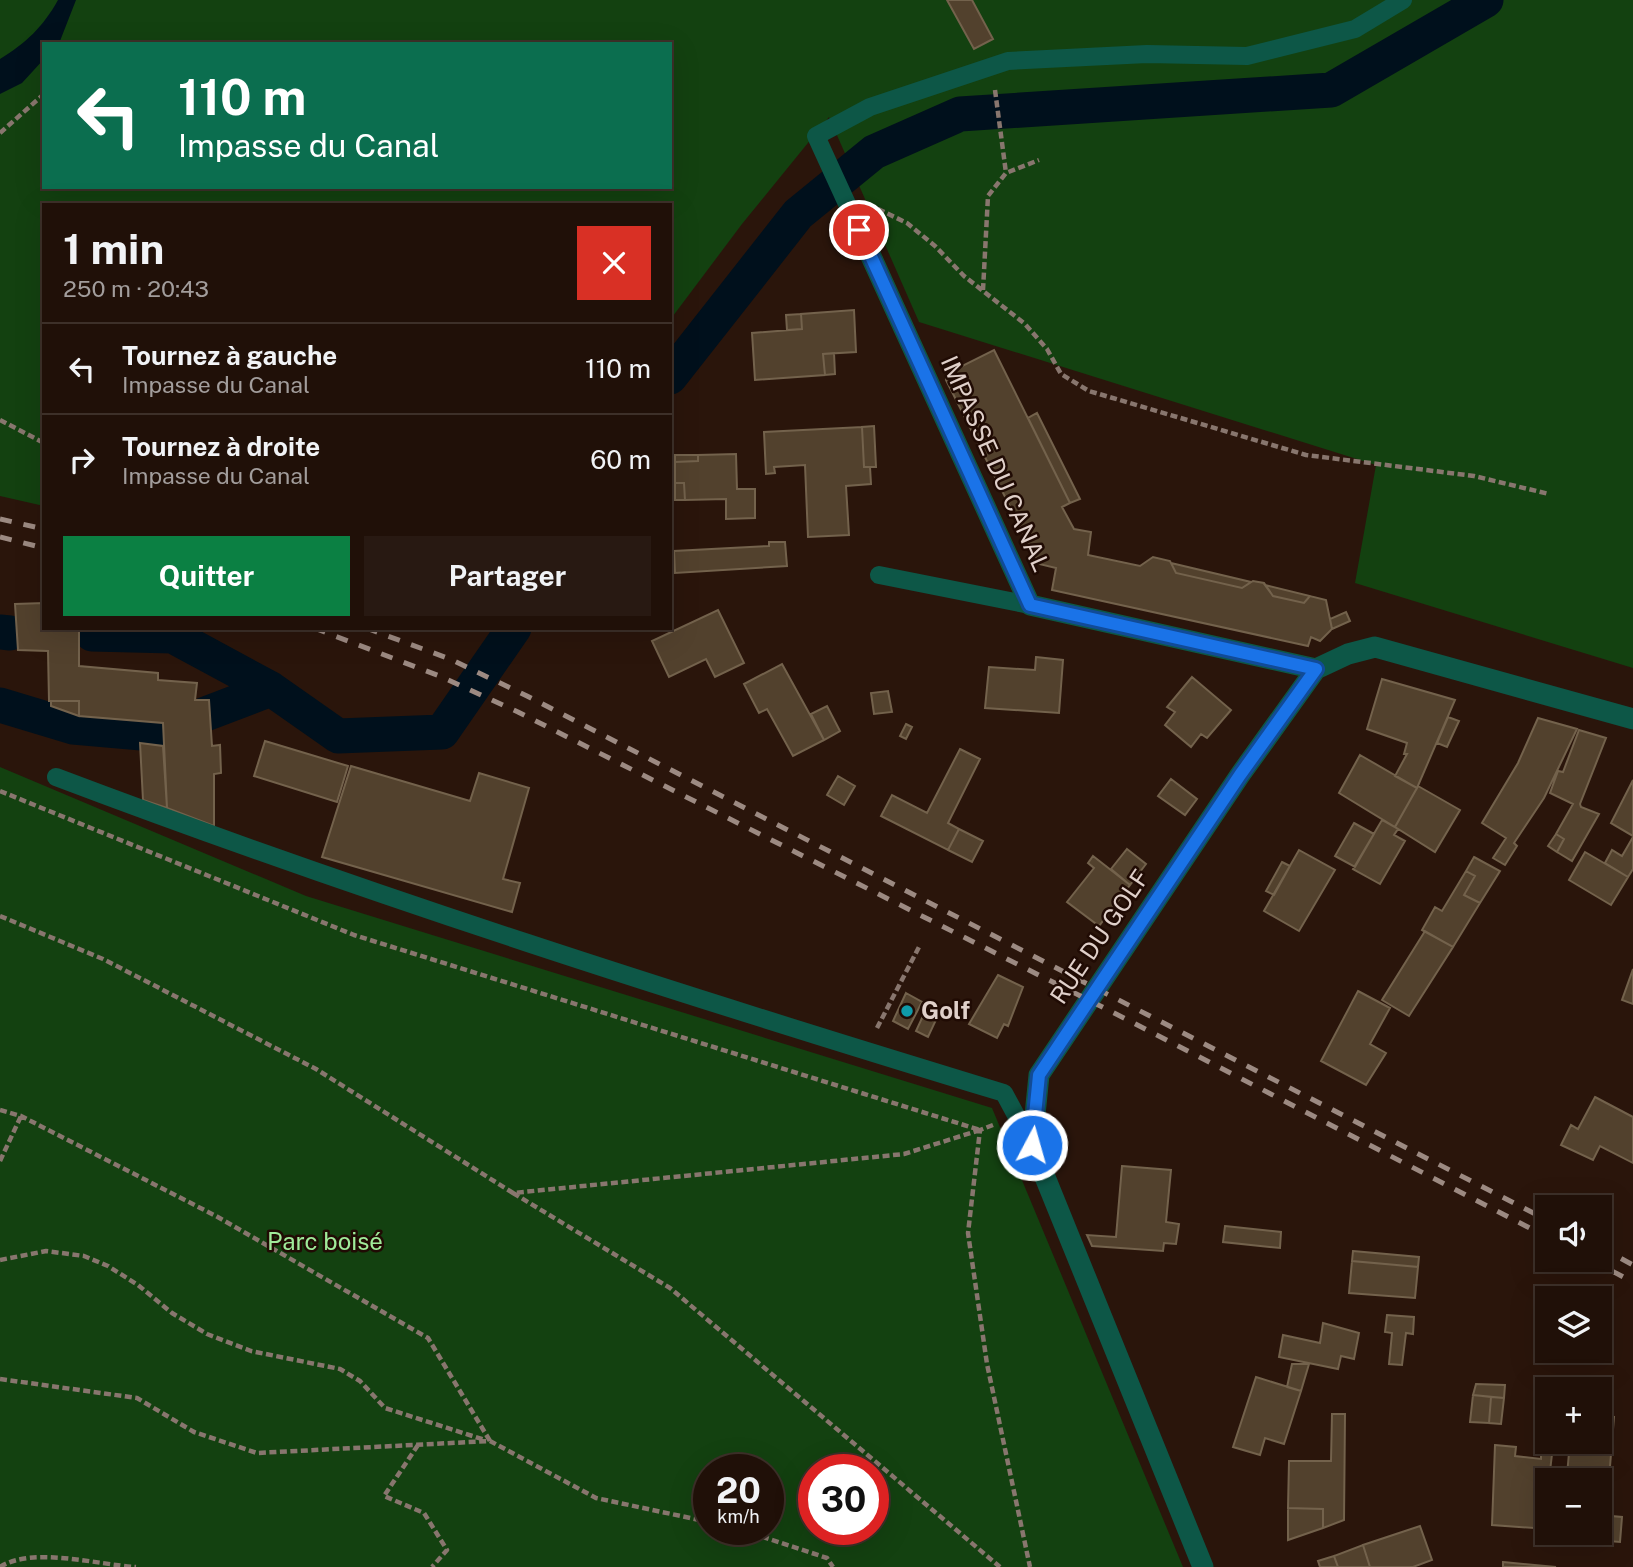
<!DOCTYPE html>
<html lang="fr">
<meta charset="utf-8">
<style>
:root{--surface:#201008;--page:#281912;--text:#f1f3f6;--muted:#a29d9c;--line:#3d3029;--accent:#0b8043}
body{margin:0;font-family:"Public Sans",sans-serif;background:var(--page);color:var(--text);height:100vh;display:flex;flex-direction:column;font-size:26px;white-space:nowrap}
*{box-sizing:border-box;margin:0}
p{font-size:23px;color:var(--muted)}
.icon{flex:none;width:38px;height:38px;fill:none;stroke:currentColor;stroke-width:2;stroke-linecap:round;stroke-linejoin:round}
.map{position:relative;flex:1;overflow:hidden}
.drawer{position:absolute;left:42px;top:203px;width:630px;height:427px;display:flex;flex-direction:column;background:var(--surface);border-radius:0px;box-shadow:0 7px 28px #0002,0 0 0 2px var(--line)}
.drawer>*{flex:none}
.guide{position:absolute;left:42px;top:42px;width:630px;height:147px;border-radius:0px;box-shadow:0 7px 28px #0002,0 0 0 2px var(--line);background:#0b6e4f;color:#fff;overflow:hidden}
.fabs{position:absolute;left:1535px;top:1195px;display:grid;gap:14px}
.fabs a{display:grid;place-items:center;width:77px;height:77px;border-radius:0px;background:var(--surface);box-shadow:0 7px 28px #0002,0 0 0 2px var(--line);font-size:35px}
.speed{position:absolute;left:693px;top:1454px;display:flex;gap:14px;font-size:35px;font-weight:700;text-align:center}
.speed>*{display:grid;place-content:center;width:91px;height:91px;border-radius:50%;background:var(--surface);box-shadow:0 7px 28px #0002,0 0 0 2px var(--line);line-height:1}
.speed small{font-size:18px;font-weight:400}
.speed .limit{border:10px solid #d22;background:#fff;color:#111}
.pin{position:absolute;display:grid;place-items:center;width:60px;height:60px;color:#fff;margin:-30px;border:4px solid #fff;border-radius:50%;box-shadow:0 2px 7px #0007}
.me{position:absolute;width:77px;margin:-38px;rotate:6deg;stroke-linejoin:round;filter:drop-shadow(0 0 5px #0008)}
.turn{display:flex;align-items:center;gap:24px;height:147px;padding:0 21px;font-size:32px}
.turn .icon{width:91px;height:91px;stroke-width:2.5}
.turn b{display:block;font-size:49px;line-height:60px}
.round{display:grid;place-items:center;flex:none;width:74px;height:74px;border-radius:0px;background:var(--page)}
.head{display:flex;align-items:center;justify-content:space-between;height:119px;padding:0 21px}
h1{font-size:42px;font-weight:700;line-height:52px}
.cta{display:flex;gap:14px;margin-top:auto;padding:14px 21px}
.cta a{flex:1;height:80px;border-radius:0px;background:var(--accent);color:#fff;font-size:28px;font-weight:700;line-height:80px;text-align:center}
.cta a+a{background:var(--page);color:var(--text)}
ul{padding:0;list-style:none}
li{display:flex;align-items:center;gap:21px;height:91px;padding:0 21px;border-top:2px solid var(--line)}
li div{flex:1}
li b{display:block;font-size:26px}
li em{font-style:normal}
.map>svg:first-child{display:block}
.green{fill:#134110;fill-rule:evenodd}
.water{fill:#00101c}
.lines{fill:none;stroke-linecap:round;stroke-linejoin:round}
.canal{stroke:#00101c;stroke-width:35}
.building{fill:#52412d;stroke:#73624c;stroke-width:2}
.path{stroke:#88766e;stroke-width:4.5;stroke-dasharray:7 3.5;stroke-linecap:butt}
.lane{stroke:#0d5747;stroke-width:18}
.street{stroke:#0d5747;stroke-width:21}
.rail{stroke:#9c8a82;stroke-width:5;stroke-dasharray:12 12;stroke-linecap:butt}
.route-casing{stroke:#114b97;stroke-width:18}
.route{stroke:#1a73e8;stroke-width:12}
.culture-dot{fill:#0f9aa8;stroke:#200b04;stroke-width:2.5}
.labels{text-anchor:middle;stroke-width:5;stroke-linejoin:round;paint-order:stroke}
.street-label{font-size:24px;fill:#e0d0ca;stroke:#200b04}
.poi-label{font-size:24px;font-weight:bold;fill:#e0d0ca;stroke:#200b04;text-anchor:start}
.park-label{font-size:24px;fill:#a0eb9a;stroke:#200b04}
</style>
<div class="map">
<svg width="1633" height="1567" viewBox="0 0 1633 1567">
<rect width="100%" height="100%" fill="#2a150b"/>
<path class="green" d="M0 0H1633V668L1355 583 1376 465 919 322 829 117 742 224 670 320V205H44V506L0 496ZM44 44H670V187H44Z
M0 767 306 896 992 1108 1183 1567H0ZM709 1470H768V1530H709ZM814 1470H873V1530H814Z"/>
<path class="water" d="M58 0H76L60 41 44 44V59L22 83 0 94V59C26 43 43 27 58 0Z"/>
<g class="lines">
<path class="canal" d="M670 377 798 214 874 152 960 114 1331 90 1486 0
M0 632 10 633
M92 634 173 636 271 689 338 736 442 732 514 628
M0 705 73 727 153 734 271 689"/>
</g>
<path class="building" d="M947 0H972L993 39 974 49Z
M854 310 856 352 823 354 825 375 755 380 752 333 802 329 801 314Z
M801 314 802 329 787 330 786 315Z
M994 350 1070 503 1062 507 1074 529 1091 532 1088 555 1140 566 1153 557 1170 561 1176 573 1242 588 1253 581 1264 583 1273 596 1304 603 1310 596 1326 600 1332 629 1320 641 1311 637 1308 646 1052 590 1056 568 1039 564 946 380V374Z
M834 353 835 374 825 375 823 354Z
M1037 413 1080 499 1070 503 1028 418Z
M874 426 876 467H864L862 427Z
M862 427 864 467H870L871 484 846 486 849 535 808 537 805 465 774 467 775 473 766 474 764 432Z
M736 454 737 489H755V518L726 519V499L685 500 684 483H675V462L698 461V455Z
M675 455H698V461L675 462Z
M675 483H684L685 500H675Z
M769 542H785L787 566 675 573 674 551 769 546Z
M670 551H674L675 573H670Z
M1171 563 1251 582 1242 588 1176 573Z
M1265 585 1310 596 1304 603 1273 596Z
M44 603V628H79V666L158 673V680L197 683 195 700H209L212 746 220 745 221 773 214 774V826L167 808 163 723 79 716V701H49L48 651 18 650 15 604Z
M718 610 744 663 715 677 706 659 669 677 652 641Z
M1346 612 1350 621 1332 629 1330 619Z
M1036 657 1063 660 1059 713 985 708 989 667 1035 670Z
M782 664 824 740 793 756 767 709 759 713 744 684Z
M1192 677 1231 710 1207 738 1201 734 1191 747 1165 725 1175 712 1167 707Z
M1382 679 1455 700 1417 788 1395 776 1407 754H1404L1407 743 1367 729Z
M888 691 892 712 874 714 871 693Z
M51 701H79V716L51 706Z
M827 706 840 731 824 740 811 714Z
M1448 717 1459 721 1447 747 1437 743Z
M1538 718 1577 729 1544 798 1514 843 1517 846 1505 865 1493 858 1506 838 1482 823 1518 763Z
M906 724 912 727 906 739 900 736Z
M1579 730 1606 738 1580 804 1581 807 1599 814 1572 861 1557 852 1564 839 1556 834 1573 804 1550 793 1558 771 1563 772Z
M265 741 348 766 337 802 254 776Z
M140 743 163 746 167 808 143 800Z
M960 749 980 759 948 823 959 829 948 850 881 816 892 795 927 813Z
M1360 755 1417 788 1395 827 1339 793Z
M351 766 470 801 479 773 529 788 503 879 520 883 512 912 322 857Z
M838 776 855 786 844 805 827 795Z
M1171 779 1197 799 1185 815 1158 796Z
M1633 780V836L1611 823Z
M1418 786 1460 810 1435 852 1395 827Z
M1382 820 1398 829 1394 835 1405 841 1380 884 1353 869Z
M1354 823 1374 834 1355 867 1335 856Z
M959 829 983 841 972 862 948 850Z
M1556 834 1564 839 1557 852 1548 846Z
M1633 837V869L1628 877 1605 863 1612 850 1622 856Z
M1127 849 1146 864 1130 885 1111 869Z
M1299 850 1335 870 1299 931 1264 911Z
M1585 852 1628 877 1611 905 1569 880Z
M1093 856 1130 885 1099 926 1067 902 1094 868 1088 863Z
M1474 857 1500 871 1480 903 1464 895 1475 876 1466 871Z
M1282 862 1290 866 1274 895 1266 891Z
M1466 871 1475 876 1464 895 1480 903 1453 947 1422 930 1435 907 1442 911Z
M1425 931 1453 947 1409 1016 1382 1000Z
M1633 969V1004L1622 1000Z
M998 975 1023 987 1008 1026 1004 1024 997 1038 969 1024Z
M1358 991 1390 1008 1370 1044 1386 1053 1366 1085 1321 1061Z
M906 993 922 1002 908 1029 893 1021Z
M929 1003 941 1009 928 1037 916 1031Z
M1595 1097 1633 1117V1163L1600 1146 1593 1160 1561 1145 1571 1125 1578 1129Z
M1122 1166 1171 1170 1166 1222 1179 1224 1176 1244 1164 1243 1163 1251 1092 1246 1087 1235 1116 1237Z
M1225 1226 1281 1232 1280 1248 1223 1242Z
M1353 1251 1419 1257 1418 1267 1352 1261Z
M1352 1261 1418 1267 1415 1298 1349 1293Z
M1387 1315 1414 1317 1413 1334 1406 1333 1402 1365 1389 1364 1392 1333 1385 1332Z
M1323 1323 1359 1333 1354 1359 1341 1356 1338 1369 1279 1357 1283 1335 1320 1343Z
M1292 1364H1309L1301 1391 1287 1387Z
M1256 1377 1301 1391 1284 1444 1265 1438 1260 1455 1233 1447Z
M1476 1384 1505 1385 1504 1398 1473 1395Z
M1473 1395 1491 1397 1489 1423 1470 1422Z
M1491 1397 1504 1398 1501 1424 1489 1423Z
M1332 1414H1345L1344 1520 1323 1528V1509L1288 1508 1289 1461H1331Z
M1600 1416 1614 1417 1609 1479 1567 1475 1570 1442H1600Z
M1495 1445 1516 1447 1515 1456 1541 1459V1454H1552L1549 1480 1538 1481 1534 1528 1492 1525Z
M1288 1508 1323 1509V1528L1288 1540Z
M1600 1515 1622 1517 1620 1542 1560 1537V1533H1600Z
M1420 1526 1432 1560 1413 1567H1370L1363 1545Z
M1363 1545 1370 1567H1338L1334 1556Z
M1334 1556 1338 1567H1320L1318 1561Z
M1503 1562 1556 1567H1503Z"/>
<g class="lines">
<path class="path" d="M995 90 1006 173
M0 133 44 94
M878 209 907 223 935 246 964 276 1025 324 1047 349 1061 374 1089 391 1306 455 1474 476 1549 494
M983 290 988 196 1006 173 1039 160
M0 420 44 443
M0 791 354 935 980 1130
M0 916 103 959 316 1069 513 1193 904 1154 980 1130
M877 1028 920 945
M0 1110 21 1116 216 1216 428 1338 490 1441
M993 1125 980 1130 968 1233 987 1364 1030 1567
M0 1161 21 1116
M513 1193 670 1288 1000 1567
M0 1260 46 1251 84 1256 108 1266 138 1285 172 1313 207 1334 251 1351 340 1369 360 1381 385 1408 485 1440
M0 1379 137 1398 194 1432 257 1453 490 1441 596 1498 709 1522
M418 1445 384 1496 424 1513 447 1550 432 1567
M742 1530 827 1558 833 1567
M0 1567C32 1546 99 1565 136 1567"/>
<path class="lane" d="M859 230 816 136 870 107 1008 61 1147 54 1247 56 1355 29 1403 0
M879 575 1030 605
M56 777C368 895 685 996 1004 1093L1032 1145"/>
<path class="street" d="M859 230 1030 605 1316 669
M1203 1567 1032 1145 1039 1075 1240 775 1316 669 1348 654 1375 647 1633 719"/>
<path class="rail" d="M0 519 44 529
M0 537 44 548
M314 628 442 677 518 712 1126 1019 1547 1237
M366 628 450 659 527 696 1547 1220
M1600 1247 1633 1265
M1591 1260 1633 1282"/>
</g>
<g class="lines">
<defs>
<path id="route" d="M859 230 1030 605 1316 669 1240 775 1039 1075 1032 1145"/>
</defs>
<use href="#route" class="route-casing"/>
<use href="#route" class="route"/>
</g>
<circle class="culture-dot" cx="907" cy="1011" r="7"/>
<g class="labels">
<g class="street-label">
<text transform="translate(995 464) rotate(66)" y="8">IMPASSE DU CANAL</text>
<text transform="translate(1100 937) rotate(-56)" y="8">RUE DU GOLF</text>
</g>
<g class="poi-label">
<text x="921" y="1019">Golf</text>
</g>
<g class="park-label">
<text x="325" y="1250">Parc boisé</text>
</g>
</g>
</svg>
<div class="fabs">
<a><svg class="icon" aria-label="sound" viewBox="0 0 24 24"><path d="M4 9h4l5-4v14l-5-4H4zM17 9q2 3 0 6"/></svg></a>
<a><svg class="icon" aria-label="layers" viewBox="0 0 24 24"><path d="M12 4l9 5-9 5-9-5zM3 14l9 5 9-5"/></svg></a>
<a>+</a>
<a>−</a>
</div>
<div class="speed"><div>20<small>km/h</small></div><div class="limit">30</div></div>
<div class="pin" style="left:859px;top:230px;background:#d93025"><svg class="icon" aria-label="arrive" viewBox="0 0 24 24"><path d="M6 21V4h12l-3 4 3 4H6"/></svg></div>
<svg class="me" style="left:1032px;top:1145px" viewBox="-20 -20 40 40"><circle r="17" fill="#1a73e8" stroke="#fff" stroke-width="3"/><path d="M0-11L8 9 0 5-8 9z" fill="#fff"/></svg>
<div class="guide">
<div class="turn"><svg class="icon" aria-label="left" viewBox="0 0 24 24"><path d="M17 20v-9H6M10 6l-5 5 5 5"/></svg><div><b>110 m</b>Impasse du Canal</div></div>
</div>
<section class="drawer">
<div class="head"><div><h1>1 min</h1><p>250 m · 20:43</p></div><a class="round" style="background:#d93025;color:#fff"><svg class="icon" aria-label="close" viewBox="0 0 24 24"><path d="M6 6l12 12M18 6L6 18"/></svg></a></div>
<ul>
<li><svg class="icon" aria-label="left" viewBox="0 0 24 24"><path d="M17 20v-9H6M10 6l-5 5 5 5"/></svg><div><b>Tournez à gauche</b><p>Impasse du Canal</p></div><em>110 m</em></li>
<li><svg class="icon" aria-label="right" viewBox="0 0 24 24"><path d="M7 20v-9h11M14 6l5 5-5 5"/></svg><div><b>Tournez à droite</b><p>Impasse du Canal</p></div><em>60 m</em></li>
</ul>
<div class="cta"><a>Quitter</a><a>Partager</a></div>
</section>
</div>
